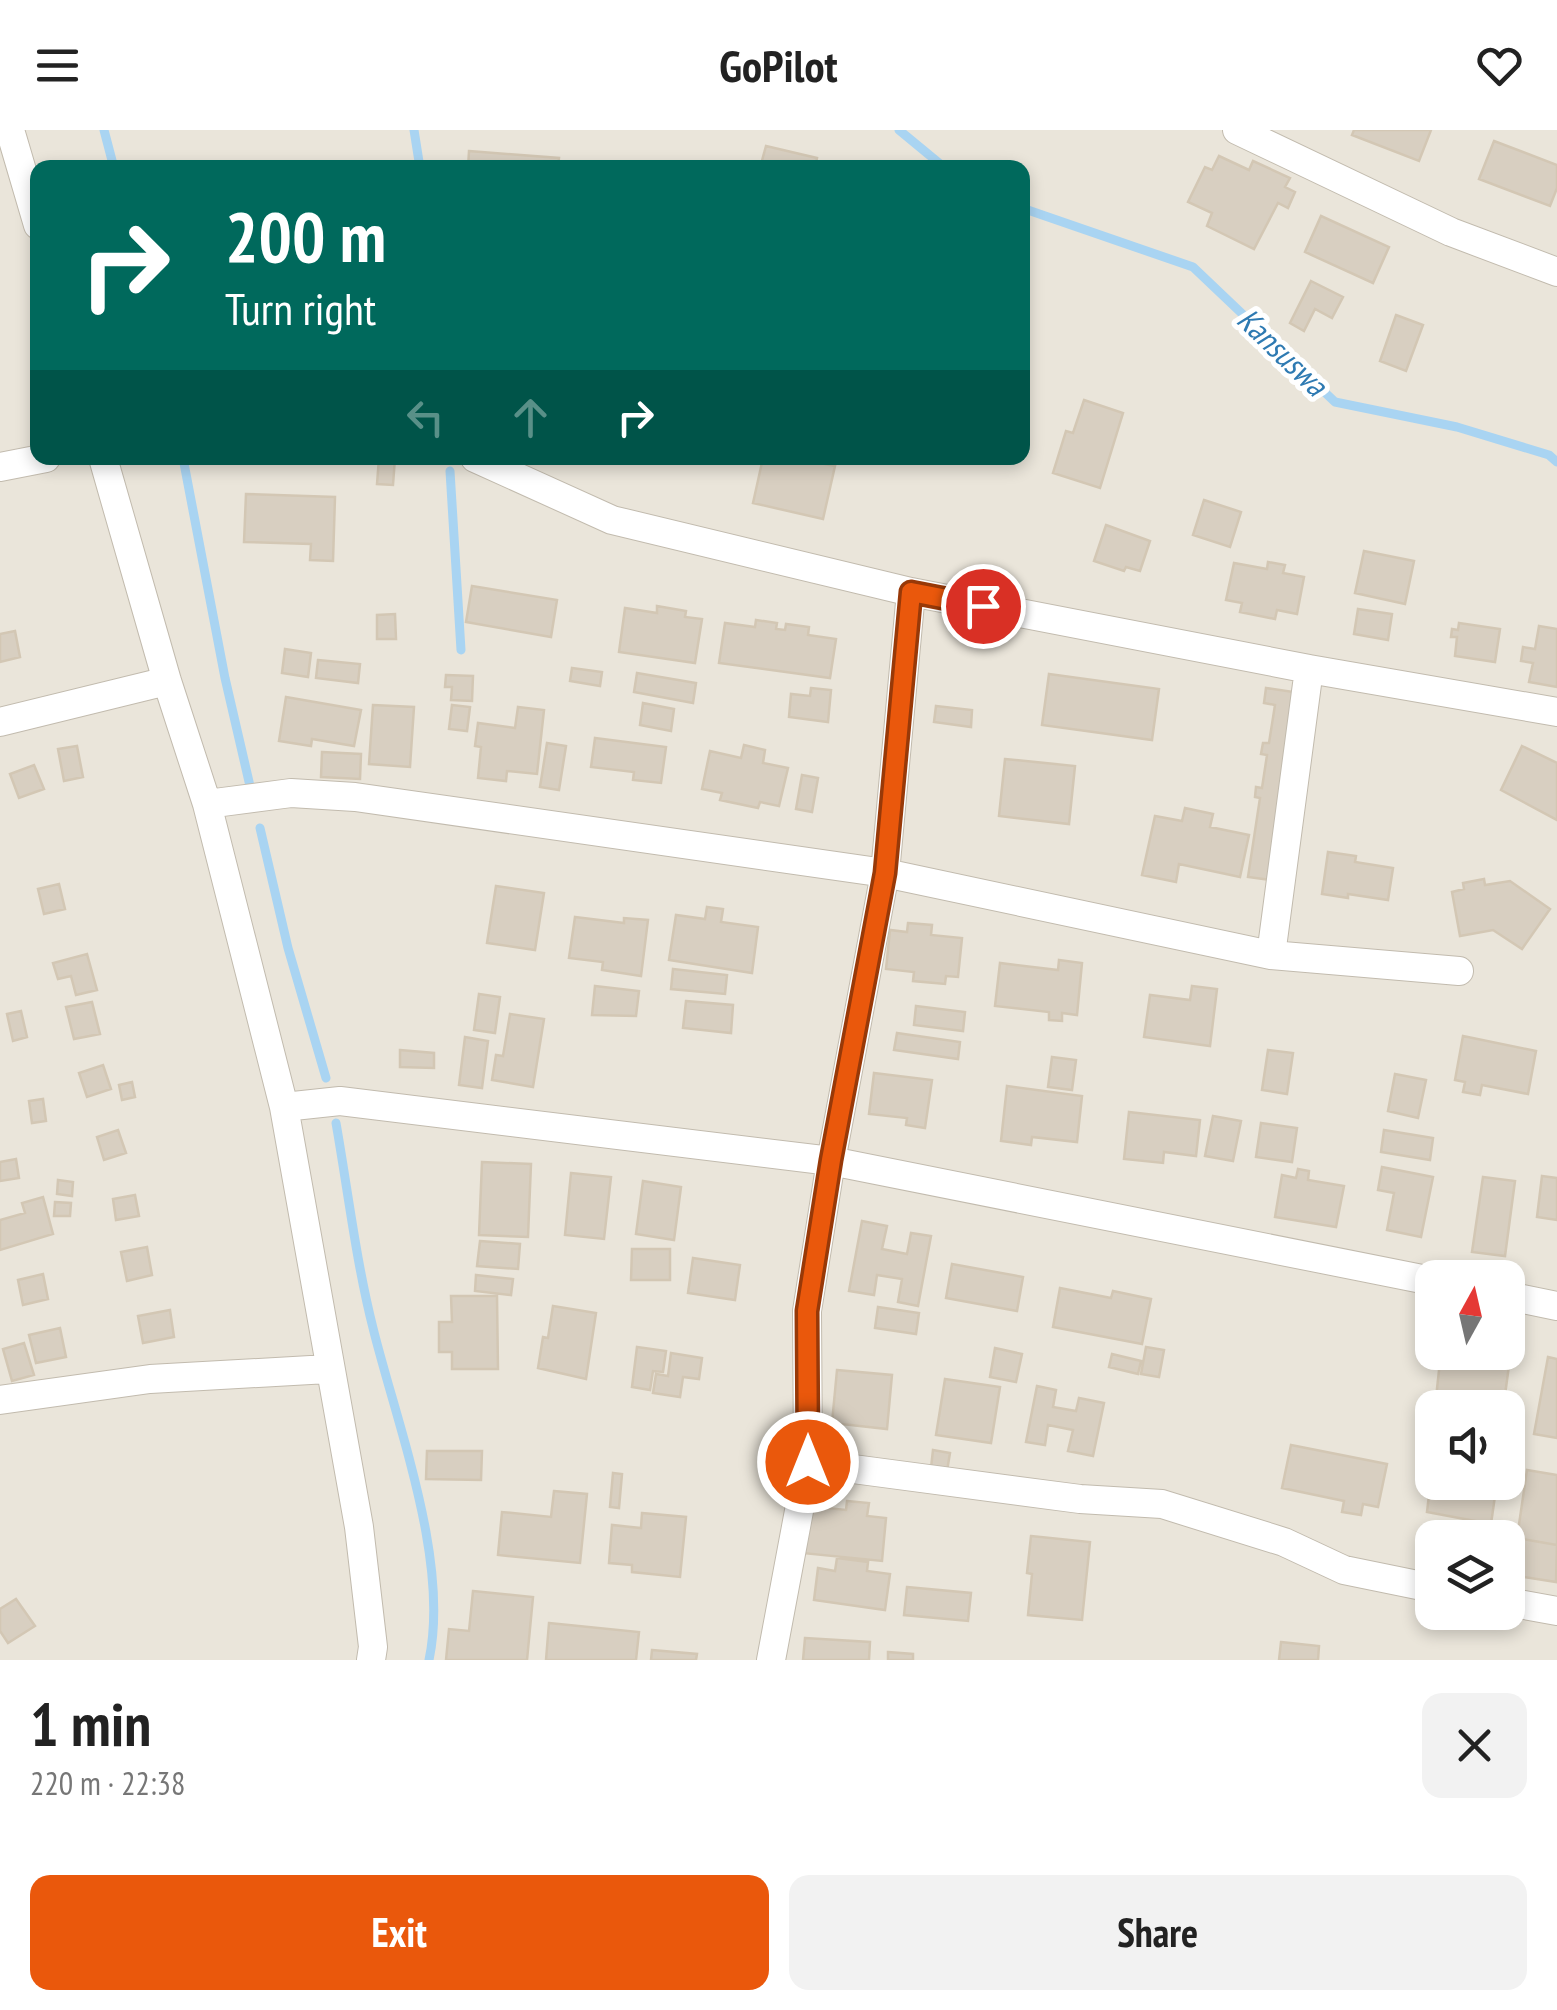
<!DOCTYPE html>
<meta charset="utf-8">
<style>
:root{--surface:#fff;--page:#f2f2f2;--text:#222;--muted:#767676;--accent:#ea580c}
body{margin:0;font-family:"PT Sans Narrow",sans-serif;background:var(--page);color:var(--text);height:100vh;display:flex;flex-direction:column;font-size:38px;white-space:nowrap}
*{box-sizing:border-box;margin:0}
p{font-size:32px;color:var(--muted)}
.icon{flex:none;width:55px;height:55px;fill:none;stroke:currentColor;stroke-width:2;stroke-linecap:round;stroke-linejoin:round}
.map{position:relative;height:1530px;overflow:hidden}
.details{display:flex;flex-direction:column;background:var(--surface);flex:1}
.details>*{flex:none}
.top-card{position:absolute;left:30px;top:30px;width:1000px;height:305px;border-radius:20px;box-shadow:0 5px 15px #0003;background:#00695c;color:#fff;overflow:hidden}
.needle{width:65px;rotate:8deg}
.controls{position:absolute;left:1415px;top:1130px;display:grid;gap:20px}
.controls a{display:grid;place-items:center;width:110px;height:110px;border-radius:20px;background:var(--surface);box-shadow:0 5px 15px #0003;font-size:50px}
.pin{position:absolute;display:grid;place-items:center;width:85px;height:85px;color:#fff;margin:-42px;border:5px solid #fff;border-radius:50%;box-shadow:0 2px 10px #0007}
.me{position:absolute;width:110px;margin:-55px;rotate:0deg;stroke-linejoin:round;filter:drop-shadow(0 0 8px #0008)}
.turn{display:flex;align-items:center;gap:35px;height:210px;padding:0 30px;font-size:45px}
.turn .icon{width:130px;height:130px;stroke-width:2.5}
.turn b{display:block;font-size:70px;line-height:85px}
.lanes{display:flex;align-items:center;height:95px;padding:0 30px;background:#0003;justify-content:center;gap:50px;direction:ltr}
.lanes .off{opacity:.35}
.round{display:grid;place-items:center;flex:none;width:105px;height:105px;border-radius:20px;background:var(--page)}
.head{display:flex;align-items:center;justify-content:space-between;height:170px;padding:0 30px}
h1{font-size:60px;font-weight:600;line-height:75px}
.cta{display:flex;gap:20px;margin-top:auto;padding:20px 30px}
.cta a{flex:1;height:115px;border-radius:20px;background:var(--accent);color:#fff;font-size:40px;font-weight:600;line-height:115px;text-align:center}
.cta a+a{background:var(--page);color:var(--text)}
header{display:flex;justify-content:space-between;align-items:center;height:130px;padding:0 30px;background:var(--surface);font-size:45px;font-weight:600}
.map>svg:first-child{display:block}
.residential{fill:#eae5da;fill-rule:evenodd}
.lines{fill:none;stroke-linecap:round;stroke-linejoin:round}
.stream{stroke:#a9d4f2;stroke-width:9}
.building{fill:#d8cfc1;stroke:#d3c7b4;stroke-width:2.5}
.minor-casing{stroke:#c2bbae;stroke-width:30}
.minor{stroke:#fff;stroke-width:28}
.route-casing{stroke:#983908;stroke-width:25}
.route{stroke:#ea580c;stroke-width:18}
.labels{text-anchor:middle;stroke-width:10;stroke-linejoin:round;paint-order:stroke}
.water-label{font-size:32px;font-style:italic;fill:#2e7ab2;stroke:#fff}
</style>
<header><svg class="icon" aria-label="menu" viewBox="0 0 24 24"><path d="M4 6h16M4 12h16M4 18h16"/></svg>GoPilot<svg class="icon" aria-label="heart" viewBox="0 0 24 24"><path d="M12 20l-8-8c-3-5 5-10 8-4 3-6 11-1 8 4z"/></svg></header>
<div class="map">
<svg width="1557" height="1530" viewBox="0 0 1557 1530">
<rect width="100%" height="100%" fill="#f6f3ec"/>
<path class="residential" d="M0 0H1557V1530H0ZM38 38H1022V328H38ZM1432 1148H1508V1222H1432ZM1432 1278H1508V1352H1432ZM1432 1408H1508V1482H1432Z"/>
<g class="lines">
<path class="stream" d="M104 0 114 38
M414 0 420 38
M899 0 945 38
M1022 78 1193 137 1335 272 1457 297 1549 325 1557 332
M183 328 225 548 250 656
M450 341 461 520
M260 698 288 818 326 948
M336 993C348 1061 356 1131 373 1198 397 1295 450 1431 429 1530"/>
</g>
<path class="building" d="M1354 0H1431L1419 31 1352 5Z
M1494 11 1557 35V58L1550 76 1479 49Z
M766 16 817 28 815 38H760Z
M469 21 559 28 558 38H468Z
M1219 26 1249 40 1253 31 1290 48 1285 57 1295 62 1288 78 1278 73 1254 119 1207 96 1212 83 1188 72 1205 37 1212 40Z
M1321 86 1389 117 1373 153 1305 122Z
M1311 151 1343 167 1332 188 1315 179 1304 201 1290 193Z
M1396 185 1423 195 1406 241 1380 231Z
M1084 270 1123 283 1100 358 1053 343 1066 301 1073 303Z
M379 328H395L393 355 377 354Z
M763 328H794L835 336 823 389 753 373Z
M246 364 335 367 333 431 310 430 311 414 244 412Z
M1204 370 1241 382 1230 417 1193 405Z
M1106 395 1150 411 1140 441 1126 437 1124 441 1094 431Z
M1364 421 1414 431 1405 474 1355 463Z
M1268 432 1285 435 1283 443 1304 447 1297 484 1277 480 1275 489 1240 482 1242 473 1226 470 1234 433 1267 439Z
M472 456 557 470 551 507 466 492Z
M657 476 686 481 685 487 702 489 695 533 619 522 625 478 657 483Z
M1358 479 1392 484 1388 510 1354 504Z
M395 484 396 509H377V485Z
M756 490 777 493 776 499 785 500 786 494 809 497 808 505 836 509 830 548 719 533 725 493 755 497Z
M1459 493 1500 499 1495 532 1455 526 1457 507H1451L1452 499 1458 500Z
M1539 496 1557 499V557L1529 552 1533 533 1521 531 1523 517 1535 519Z
M15 501 20 527 0 532V504Z
M285 519 311 523 308 547 282 543Z
M318 530 360 534 358 553 316 548Z
M572 538 602 542 600 556 570 551Z
M637 543 696 553 693 573 634 562Z
M1049 544 1159 559 1152 610 1042 595Z
M446 545 473 546 472 571 451 570 452 557H445Z
M811 558 831 560 828 592 789 587 791 564 810 566Z
M1266 558 1300 563 1271 750 1248 747 1260 668 1255 667 1256 657 1262 658 1267 625 1261 624 1263 613H1269L1275 575 1264 573Z
M286 567 361 580 354 616 312 609 311 616 279 611Z
M643 573 674 579 671 601 640 595Z
M373 575 414 577 410 637 369 634Z
M452 575 470 577 467 601 449 599Z
M936 576 972 580 971 597 934 592Z
M518 577 544 580 537 644 507 641 506 651 478 648 481 617 475 616 478 593 515 598Z
M595 608 666 617 661 653 633 650 634 642 591 637Z
M547 613 566 616 559 660 540 657Z
M744 615 765 620 763 633 788 638 779 676 760 672 758 678 720 670 722 663 702 659 710 621 741 628Z
M77 616 83 647 64 651 58 619Z
M1522 616 1557 633V690L1501 660Z
M322 622 361 624 360 649 321 647Z
M1005 629 1075 636 1069 694 999 686Z
M34 635 44 659 19 668 10 644Z
M802 645 818 648 812 682 796 679Z
M1185 678 1213 684 1210 697 1249 705 1240 747 1179 734 1176 752 1142 745 1155 686 1182 691Z
M1328 722 1356 726 1355 732 1393 738 1388 770 1348 764V768L1322 764Z
M1484 749 1485 755 1510 751 1550 779 1522 819 1493 800 1460 806 1452 762 1464 759 1463 753Z
M59 754 65 779 44 784 38 759Z
M496 756 544 763 535 820 487 813Z
M707 777 723 779 721 792 758 797 752 843 669 830 676 785 705 789Z
M575 787 624 793V788L648 790 641 846 602 840 603 832 569 828Z
M908 793 932 795 931 805 962 808 958 847 946 846 945 854 913 851 914 842 886 839 890 800 907 802Z
M87 824 97 860 76 865 71 846 58 849 53 833Z
M1059 830 1082 833 1077 885 1062 883V891L1049 890V882L995 876 1000 833 1058 840Z
M673 839 727 845 725 864 671 859Z
M595 856 639 861 636 886 592 885Z
M1192 856 1217 859 1210 916 1144 907 1150 865 1190 870Z
M479 864 500 867 495 903 474 900Z
M686 871 733 875 731 903 683 898Z
M92 872 100 904 74 909 66 877Z
M916 876 965 882 963 901 914 895Z
M21 881 27 907 13 911 7 884Z
M510 884 544 889 533 957 492 950 496 925 503 926Z
M897 903 960 912 958 929 894 920Z
M1463 906 1536 921 1528 964 1482 955 1480 965 1463 962 1465 952 1455 950Z
M465 907 488 911 482 958 459 955Z
M400 920 434 923V938L400 937Z
M1268 920 1293 923 1287 964 1262 960Z
M1052 927 1076 930 1072 960 1048 957Z
M103 935 111 959 87 967 79 943Z
M874 943 932 950 925 998 906 995 907 988 869 984Z
M1395 944 1426 950 1418 988 1388 981Z
M132 952 135 967 122 970 119 955Z
M1007 956 1082 966 1077 1012 1032 1007 1031 1015 1001 1011Z
M43 969 46 991 32 993 29 971Z
M1129 982 1200 990 1196 1026 1164 1022 1163 1033 1124 1029Z
M1213 986 1241 991 1233 1031 1205 1026Z
M1261 993 1297 998 1292 1032 1256 1027Z
M118 1000 126 1023 104 1030 97 1007Z
M1384 1000 1433 1008 1430 1030 1381 1022Z
M16 1029 19 1048 0 1051V1032Z
M482 1032 531 1034 528 1107 479 1105Z
M1382 1037 1433 1047 1421 1107 1387 1100 1394 1063 1378 1060Z
M1298 1039 1309 1041 1308 1050 1344 1056 1336 1097 1275 1087 1282 1045 1296 1048Z
M571 1043 611 1047 604 1109 565 1105Z
M1542 1046 1557 1048V1090L1537 1087Z
M1483 1047 1515 1051 1505 1126 1472 1122Z
M58 1050 73 1052 72 1066 57 1064Z
M643 1051 681 1057 674 1110 636 1104Z
M135 1065 139 1086 116 1090 113 1069Z
M43 1067 53 1104 0 1120V1090L25 1083 22 1073Z
M55 1072 71 1073 70 1086H54Z
M862 1091 887 1096 882 1119 907 1124 911 1103 931 1106 918 1176 898 1172 902 1149 877 1145 874 1165 849 1161Z
M480 1111 520 1114 518 1139 477 1136Z
M147 1117 152 1145 127 1151 121 1122Z
M632 1119H670V1150H631Z
M693 1128 740 1135 735 1170 688 1163Z
M952 1134 1023 1147 1017 1181 946 1168Z
M43 1144 48 1169 23 1175 18 1150Z
M476 1145 513 1149 511 1165 475 1161Z
M1060 1158 1111 1168 1113 1161 1151 1169 1142 1214 1053 1197Z
M451 1166H497L498 1239H452V1222H439V1192H452Z
M553 1176 596 1183 586 1249 538 1238 543 1207 548 1208Z
M878 1177 919 1183 916 1204 875 1198Z
M170 1180 174 1207 143 1213 138 1186Z
M60 1198 66 1227 36 1233 29 1205Z
M24 1213 34 1245 12 1251 3 1219Z
M637 1217 666 1221 663 1242 653 1241 650 1260 632 1257Z
M1146 1217 1164 1220 1159 1247 1141 1244Z
M995 1218 1022 1224 1016 1252 990 1247Z
M1508 1220 1511 1221 1504 1272 1480 1269 1479 1278 1435 1277 1441 1222Z
M671 1223 702 1228 699 1249 683 1247 680 1267 653 1263 656 1244 668 1246Z
M1112 1224 1141 1231 1138 1244 1109 1237Z
M1548 1227 1557 1229V1308L1534 1304Z
M837 1240 892 1245 887 1299 832 1293Z
M945 1249 1000 1257 991 1313 936 1305Z
M1037 1256 1056 1260 1053 1277 1076 1281 1079 1268 1104 1273 1093 1326 1068 1321 1073 1300 1048 1295 1045 1315 1026 1312Z
M1291 1315 1387 1334 1378 1377 1363 1374 1361 1385 1342 1382 1344 1371 1282 1358Z
M933 1320 950 1323 947 1341 931 1338Z
M427 1321H482L481 1350 426 1349Z
M1432 1339V1352H1497L1491 1394 1427 1382Z
M1527 1340 1557 1345V1415L1517 1408Z
M613 1343 622 1344 619 1378 610 1377Z
M554 1361 587 1364 580 1433 498 1425 502 1382 551 1387Z
M847 1371 869 1373 867 1386 886 1388 882 1431 802 1423 807 1376 846 1380Z
M642 1383 686 1387 680 1447 632 1442V1435L609 1433 612 1395 641 1398Z
M1031 1406 1090 1412 1082 1490 1028 1485 1032 1444 1027 1443Z
M1517 1408 1557 1415 1556 1452 1511 1445Z
M837 1428 868 1432 867 1441 890 1444 885 1480 814 1470 818 1438 835 1441Z
M907 1457 971 1463 968 1491 904 1485Z
M473 1461 533 1467 527 1530H446L449 1499 469 1501Z
M16 1469 35 1496 8 1513 0 1501V1479Z
M549 1493 639 1502 636 1530H546Z
M805 1508 870 1512 869 1530H803Z
M1281 1512 1319 1516 1318 1530H1279Z
M652 1520 697 1524 696 1530H651Z
M888 1522 913 1524V1530H888Z"/>
<g class="lines">
<defs>
<path id="minor" d="M10 0 38 95
M1237 0 1451 102 1557 142
M103 328 167 551 207 674 284 977 359 1397 373 1517 371 1530
M475 328 612 390 911 462 885 743 831 1031 807 1181 808 1333 771 1530
M0 337 46 328
M911 462 1309 539 1271 825
M1309 539 1557 582
M0 592 167 551
M207 674 291 663 355 667 885 743 1271 825 1459 841
M284 977 340 971 831 1031 1432 1151
M1508 1166 1557 1176
M0 1270 150 1249 328 1239
M808 1333 1080 1369 1162 1374 1284 1412 1344 1440 1432 1458
M1508 1472 1557 1481"/>
</defs>
<use href="#minor" class="minor-casing"/>
<use href="#minor" class="minor"/>
</g>
<g class="lines">
<defs>
<path id="route" d="M808 1332 807 1181 831 1030 885 743 911 462 983 476"/>
</defs>
<use href="#route" class="route-casing"/>
<use href="#route" class="route"/>
</g>
<g class="labels">
<g class="water-label">
<text transform="translate(1282 222) rotate(44)" y="11">Kansuswa</text>
</g>
</g>
</svg>
<div class="controls">
<a><svg class="needle" viewBox="-14 -14 28 28"><path d="M0-13l5 13h-10z" fill="#e53935"/><path d="M0 13l5-13h-10z" fill="#767676"/></svg></a>
<a><svg class="icon" aria-label="sound" viewBox="0 0 24 24"><path d="M4 9h4l5-4v14l-5-4H4zM17 9q2 3 0 6"/></svg></a>
<a><svg class="icon" aria-label="layers" viewBox="0 0 24 24"><path d="M12 4l9 5-9 5-9-5zM3 14l9 5 9-5"/></svg></a>
</div>
<div class="pin" style="left:983px;top:476px;background:#d93025"><svg class="icon" aria-label="arrive" viewBox="0 0 24 24"><path d="M6 21V4h12l-3 4 3 4H6"/></svg></div>
<svg class="me" style="left:808px;top:1332px" viewBox="-20 -20 40 40"><circle r="17" fill="#ea580c" stroke="#fff" stroke-width="3"/><path d="M0-11L8 9 0 5-8 9z" fill="#fff"/></svg>
<div class="top-card">
<div class="turn"><svg class="icon" aria-label="right" viewBox="0 0 24 24"><path d="M7 20v-9h11M14 6l5 5-5 5"/></svg><div><b>200 m</b>Turn right</div></div>
<div class="lanes"><svg class="icon off" aria-label="left" viewBox="0 0 24 24"><path d="M17 20v-9H6M10 6l-5 5 5 5"/></svg><svg class="icon off" aria-label="ahead" viewBox="0 0 24 24"><path d="M12 20V5M6 11l6-6 6 6"/></svg><svg class="icon" aria-label="right" viewBox="0 0 24 24"><path d="M7 20v-9h11M14 6l5 5-5 5"/></svg></div>
</div>
</div>
<section class="details">
<div class="head"><div><h1>1 min</h1><p>220 m · 22:38</p></div><a class="round"><svg class="icon" aria-label="close" viewBox="0 0 24 24"><path d="M6 6l12 12M18 6L6 18"/></svg></a></div>
<div class="cta"><a>Exit</a><a>Share</a></div>
</section>
